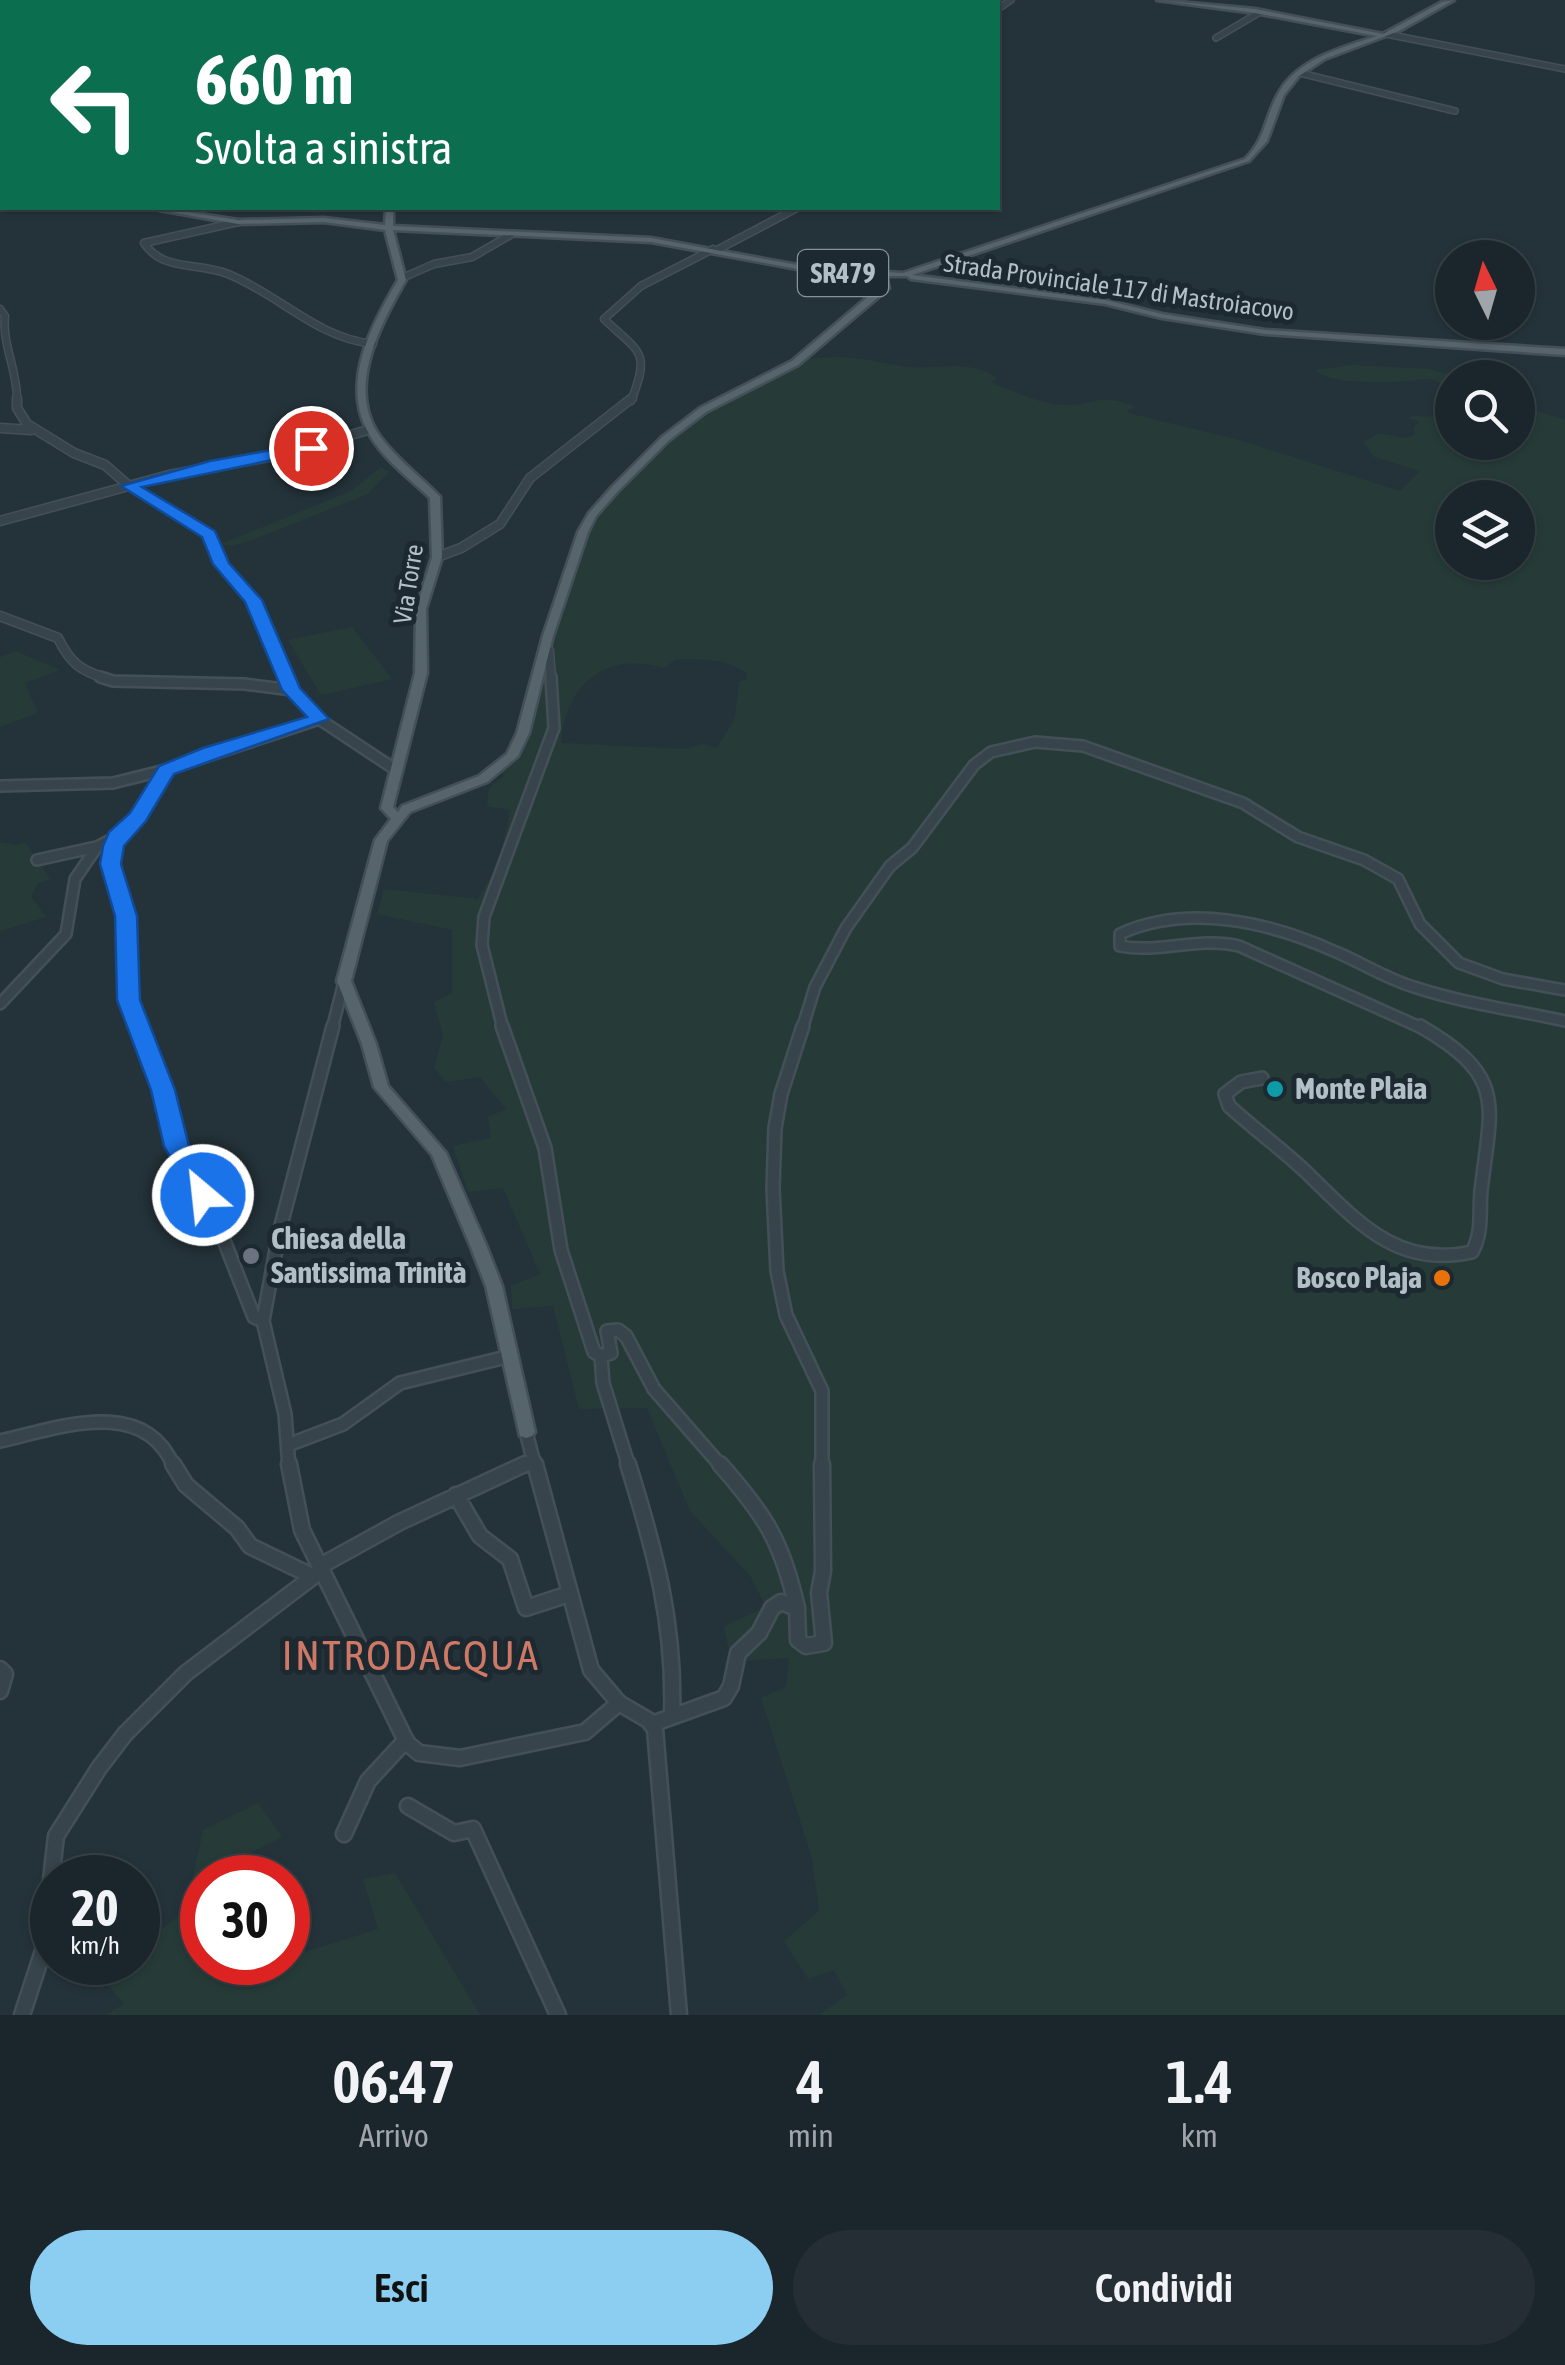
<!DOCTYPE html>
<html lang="it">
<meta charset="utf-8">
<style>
:root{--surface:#1b262c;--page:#242e34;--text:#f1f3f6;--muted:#a0a5a9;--line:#394348;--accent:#8ccef2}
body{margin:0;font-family:"Asap Condensed",sans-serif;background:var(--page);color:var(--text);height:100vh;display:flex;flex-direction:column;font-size:38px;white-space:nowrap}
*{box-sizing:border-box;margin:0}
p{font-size:32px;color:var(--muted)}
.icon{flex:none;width:55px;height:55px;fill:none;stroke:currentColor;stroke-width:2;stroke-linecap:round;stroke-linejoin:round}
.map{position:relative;height:2015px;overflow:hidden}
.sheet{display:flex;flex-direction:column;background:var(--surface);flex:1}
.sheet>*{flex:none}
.top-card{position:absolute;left:0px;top:0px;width:1000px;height:210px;box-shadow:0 2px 8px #0004,0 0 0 2px var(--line);background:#0b6e4f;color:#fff;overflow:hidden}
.needle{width:65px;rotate:355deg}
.fabs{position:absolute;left:1435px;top:240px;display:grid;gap:20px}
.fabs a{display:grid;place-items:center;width:100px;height:100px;border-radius:50%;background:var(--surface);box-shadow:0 2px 8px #0004,0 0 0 2px var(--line);font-size:50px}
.speed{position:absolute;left:30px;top:1855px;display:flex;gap:20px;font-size:50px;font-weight:700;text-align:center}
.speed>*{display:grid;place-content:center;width:130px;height:130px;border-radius:50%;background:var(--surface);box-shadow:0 2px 8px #0004,0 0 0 2px var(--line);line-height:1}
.speed small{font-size:25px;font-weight:400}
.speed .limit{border:15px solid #d22;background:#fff;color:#111}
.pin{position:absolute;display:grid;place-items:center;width:85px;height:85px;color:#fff;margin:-42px;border:5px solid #fff;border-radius:50%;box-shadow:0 2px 10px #0007}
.me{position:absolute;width:110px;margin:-55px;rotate:332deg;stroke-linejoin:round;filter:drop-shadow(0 0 8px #0008)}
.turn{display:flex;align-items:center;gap:35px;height:210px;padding:0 30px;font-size:45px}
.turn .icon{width:130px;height:130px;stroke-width:2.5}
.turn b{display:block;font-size:70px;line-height:85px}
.eta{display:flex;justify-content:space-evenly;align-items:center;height:170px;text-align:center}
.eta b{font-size:60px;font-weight:600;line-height:70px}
.button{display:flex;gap:20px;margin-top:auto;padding:20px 30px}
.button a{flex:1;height:115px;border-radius:60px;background:var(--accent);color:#111;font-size:40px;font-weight:600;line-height:115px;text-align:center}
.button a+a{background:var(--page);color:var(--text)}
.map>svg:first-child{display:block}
.green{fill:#263b38;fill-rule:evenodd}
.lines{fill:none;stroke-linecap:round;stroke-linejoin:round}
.minor-far5-casing{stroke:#445057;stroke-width:8}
.minor-far4-casing{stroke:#445057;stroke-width:9}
.minor-far3-casing{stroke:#445057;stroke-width:11}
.minor-far2-casing{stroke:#445057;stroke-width:14}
.minor-far1-casing{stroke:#445057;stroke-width:16}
.minor-casing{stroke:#445057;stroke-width:19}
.major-casing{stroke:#445057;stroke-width:5}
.minor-far5{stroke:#37444b;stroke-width:5}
.minor-far4{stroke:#37444b;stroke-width:6}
.minor-far3{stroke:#37444b;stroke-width:8}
.minor-far2{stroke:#37444b;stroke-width:9}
.minor-far1{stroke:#37444b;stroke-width:11}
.minor{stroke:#37444b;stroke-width:14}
.major{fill:#56646b;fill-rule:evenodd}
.route{fill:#1a73e8;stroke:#114b97;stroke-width:2.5}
.culture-dot{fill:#0f9aa8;stroke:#1d2930;stroke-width:4}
.worship-dot{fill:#6b7280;stroke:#1d2930;stroke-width:4}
.food-dot{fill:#e8710a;stroke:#1d2930;stroke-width:4}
.labels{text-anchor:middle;stroke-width:10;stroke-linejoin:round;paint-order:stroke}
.far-street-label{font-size:25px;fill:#b3bfc6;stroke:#1d2930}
.shield{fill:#1d2930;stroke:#869299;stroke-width:2.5}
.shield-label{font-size:28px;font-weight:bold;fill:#b3bfc6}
.poi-label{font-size:30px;font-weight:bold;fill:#b3bfc6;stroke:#1d2930;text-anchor:start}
.near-quarter-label{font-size:42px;letter-spacing:2.5px;fill:#ce7866;stroke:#1d2930}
</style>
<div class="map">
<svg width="1565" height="2015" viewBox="0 0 1565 2015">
<rect width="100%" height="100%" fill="#24333a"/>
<path class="green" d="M836 357C861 357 882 363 906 367 933 370 976 358 997 379L992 381 996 385C1017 392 1043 405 1065 405 1097 405 1100 392 1135 407L1126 411 1132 414 1236 439 1400 491 1420 471 1374 457 1364 442 1379 433 1405 438 1415 434 1414 427 1419 422 1408 418 1412 416 1452 417V442H1518V405L1565 420V2015H819L847 1995 834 1970 808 1979 784 1941 819 1911 812 1858 761 1698 786 1687 789 1658 731 1662 724 1626 766 1607 751 1577 690 1511 647 1408 579 1409 553 1306 512 1309 511 1286 540 1274 503 1188 468 1192 453 1146 491 1138 488 1117 506 1109 480 1077 446 1082 434 1068 443 1035 434 1002 452 993V930L377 914 384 889 478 899 500 860 510 810 487 806 489 788 505 775 496 772 512 756 587 522 641 461 703 410 799 359ZM1452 498H1518V562H1452ZM676 659C703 659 724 658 747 673L746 680 739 681 735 718 717 748 704 744 684 749 561 743C565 685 605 650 664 668Z
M1352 365 1428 369 1459 377 1452 378V387C1443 386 1432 377 1423 379 1401 383 1330 386 1315 370Z
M333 444 348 460 303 476 290 455Z
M381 467 389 472 368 494 247 542 230 546 221 544 351 491Z
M352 627 392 679 321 695 288 640Z
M16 651 60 670 25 683 38 713 0 727V657Z
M0 842 15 845 26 843 50 879 38 883 31 896 46 917 0 931Z
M258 1803 282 1837 216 1870 218 1877 202 1878V1962H288V1912L297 1917 305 1952 378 1929 363 1879 395 1873 480 2015H106L124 2004 99 1975 116 1963 138 1962V1947L186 1910 203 1830Z"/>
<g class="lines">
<defs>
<path id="minor-far5" d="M998 9 1011 0
M1386 34 1565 69
M1216 38 1260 12
M1300 73 1455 111"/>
<path id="minor-far4" d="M238 222 144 243C163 272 199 262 228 274 280 295 315 337 373 344
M717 250 797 208
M402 278 434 264 472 257 512 234
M0 309 5 316C2 346 18 371 17 401
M631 401C651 351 640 353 604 319L641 286 713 249"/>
<path id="minor-far3" d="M17 398V408L27 424 74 453 105 465 129 486 209 534 222 566 253 601 287 679
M0 428 31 430
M0 521 169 475 286 454 371 429
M437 557 461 548 500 524 530 478 632 398
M0 616 58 638C71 664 80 670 107 679
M544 650 549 651 551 679"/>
<path id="minor-far2" d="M100 677 113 681 244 684 292 690 319 719 396 770
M286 677 292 690
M0 786 113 783 165 770
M37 860 96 847
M0 1004 66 934 75 879 97 847 116 837
M140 1029 129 1000 126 916 110 864 116 837 138 817 166 770 319 719
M332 1029 344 982
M503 1029 482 945 484 917 554 728 551 677
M802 1029 815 987 846 928 890 866 912 848 974 765 991 752 1035 742 1083 746 1243 803 1298 837 1364 860 1398 879 1420 924 1459 963 1503 979 1565 990
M1424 1029 1239 946C1199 936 1160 954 1120 946V934C1188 903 1270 922 1336 952 1362 963 1387 979 1414 987 1462 1003 1515 1010 1565 1021"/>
<path id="minor-far1" d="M139 1026 163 1090 176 1146 216 1220 254 1317 263 1321
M502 1026 545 1148 561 1250 594 1352 601 1356 603 1383 629 1467
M803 1026 781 1094 775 1128 773 1188 777 1271 786 1315 822 1391V1467
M1262 1078 1241 1082 1225 1094 1229 1106C1254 1129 1282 1149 1306 1172 1356 1220 1396 1269 1472 1252 1483 1232 1479 1213 1481 1191 1491 1104 1508 1077 1420 1026
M601 1356 611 1353 607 1331 618 1330 626 1336 654 1389 722 1467
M526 1432 535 1467
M0 1441C56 1429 144 1394 174 1467
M288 1445 343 1424 400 1383 510 1356
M289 1467 285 1414 263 1321 279 1233 333 1026
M519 1467 534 1460"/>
<path id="minor" d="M173 1464 186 1485 237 1528 250 1546 312 1576
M289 1464 302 1530 407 1743 419 1753 460 1758 585 1732 619 1703
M535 1464 591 1670 619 1703 648 1720 655 1729 679 2015
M628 1464C655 1551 675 1623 672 1715
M720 1464C765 1515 782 1541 797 1608
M456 1495 480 1536 510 1559 526 1608 569 1594
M322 1565 400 1522 525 1464
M0 1669 5 1674 0 1691
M652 1724 724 1698 731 1686 738 1653 759 1633 772 1608 781 1602 797 1608 798 1640 806 1646 824 1643 819 1593 823 1571 822 1464
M408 1806 454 1833 473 1829 558 2015
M344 1834 368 1781 406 1740
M22 2015 43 1951 56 1836 99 1768 125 1734 186 1673 323 1569"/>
<path id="major" d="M417 0H424L426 2H420Z
M1157 0 1255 9 1383 34 1442 2 1454 0 1399 31 1325 59 1299 76 1284 95 1267 141 1249 161 912 275 1105 300 1162 314 1265 330 1565 349V355L1265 334 1162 318 1105 304 911 279 907 276H886L889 288 798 365 706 412 668 441 618 491 596 516 588 532 553 636 529 733 518 756 487 782 410 812 387 841 351 981 376 1044 388 1086 446 1153 486 1245 502 1286 535 1432 532 1436 526 1438 520 1436 486 1286 470 1245 432 1155 374 1087 362 1044 337 981 375 840 391 819 381 808 415 673 416 609 432 557 430 498C408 477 379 456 366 428 342 379 373 322 398 280L385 230 324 222 238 224 148 208H162L238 220 324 218 385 225 386 208H393V226L651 238 814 268 903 273 1245 159C1266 138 1264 120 1277 96 1295 59 1341 48 1377 36L1255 13ZM393 230 651 242 814 272 872 276 880 279 882 285 792 361 700 408 662 437 612 487 589 513 578 532 543 636 517 733 507 754 479 776 402 806 398 812 393 807 427 673 426 609 442 557 440 497C420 476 396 459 379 435 346 387 381 323 406 280Z
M2 16V20L0 21V17Z
M0 180H2V185H0Z"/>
</defs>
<use href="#minor-far5" class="minor-far5-casing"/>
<use href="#minor-far4" class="minor-far4-casing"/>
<use href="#minor-far3" class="minor-far3-casing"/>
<use href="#minor-far2" class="minor-far2-casing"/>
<use href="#minor-far1" class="minor-far1-casing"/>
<use href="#minor" class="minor-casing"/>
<use href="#major" class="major-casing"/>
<use href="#minor-far5" class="minor-far5"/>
<use href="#minor-far4" class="minor-far4"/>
<use href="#minor-far3" class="minor-far3"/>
<use href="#minor-far2" class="minor-far2"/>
<use href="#minor-far1" class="minor-far1"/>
<use href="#minor" class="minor"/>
<use href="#major" class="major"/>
</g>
<path class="route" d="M311 443 318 448 316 451 142 487 215 531 229 563 262 600 300 688 329 719 174 774 146 821 124 846 121 864 137 916 140 1000 175 1090 189 1146 215 1195 203 1203 194 1201 164 1146 151 1090 117 1000 115 916 100 864 103 846 109 832 130 813 159 766 203 748 307 717 282 690 245 602 213 564 202 537 121 486 210 461Z"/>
<circle class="culture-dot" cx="1275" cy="1089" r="10"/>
<circle class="worship-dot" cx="251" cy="1256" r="10"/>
<circle class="food-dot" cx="1442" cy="1278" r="10"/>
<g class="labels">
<g class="far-street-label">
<text transform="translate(1119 287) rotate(8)" y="9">Strada Provinciale 117 di Mastroiacovo</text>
<text transform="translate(408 584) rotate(-81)" y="9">Via Torre</text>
</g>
<rect class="shield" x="798" y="250" width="90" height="46" rx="8"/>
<g class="shield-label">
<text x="843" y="283">SR479</text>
</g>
<g class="poi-label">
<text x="1295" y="1099">Monte Plaia</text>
<text x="271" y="1249">Chiesa della<tspan x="271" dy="34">Santissima Trinità</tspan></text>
<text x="1422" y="1288" text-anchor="end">Bosco Plaja</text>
</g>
<g class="near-quarter-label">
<text x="411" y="1670">INTRODACQUA</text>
</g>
</g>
</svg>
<div class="fabs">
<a><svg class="needle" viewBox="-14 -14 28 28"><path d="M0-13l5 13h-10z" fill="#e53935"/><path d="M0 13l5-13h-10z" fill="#a0a5a9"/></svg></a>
<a><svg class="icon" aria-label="search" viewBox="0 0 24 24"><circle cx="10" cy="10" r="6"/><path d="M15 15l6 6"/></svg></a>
<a><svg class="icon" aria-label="layers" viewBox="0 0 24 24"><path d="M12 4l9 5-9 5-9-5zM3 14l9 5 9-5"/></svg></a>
</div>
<div class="speed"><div>20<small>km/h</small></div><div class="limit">30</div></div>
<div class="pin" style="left:311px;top:448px;background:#d93025"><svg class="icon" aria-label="arrive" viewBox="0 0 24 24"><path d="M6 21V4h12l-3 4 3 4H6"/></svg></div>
<svg class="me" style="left:203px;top:1195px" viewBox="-20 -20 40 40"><circle r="17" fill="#1a73e8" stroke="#fff" stroke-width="3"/><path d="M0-11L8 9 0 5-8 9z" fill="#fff"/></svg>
<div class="top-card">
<div class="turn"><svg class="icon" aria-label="left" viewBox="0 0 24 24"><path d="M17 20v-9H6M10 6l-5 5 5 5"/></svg><div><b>660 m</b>Svolta a sinistra</div></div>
</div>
</div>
<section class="sheet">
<div class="eta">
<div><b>06:47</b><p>Arrivo</p></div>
<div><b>4</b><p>min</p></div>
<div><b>1.4</b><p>km</p></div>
</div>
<div class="button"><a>Esci</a><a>Condividi</a></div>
</section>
